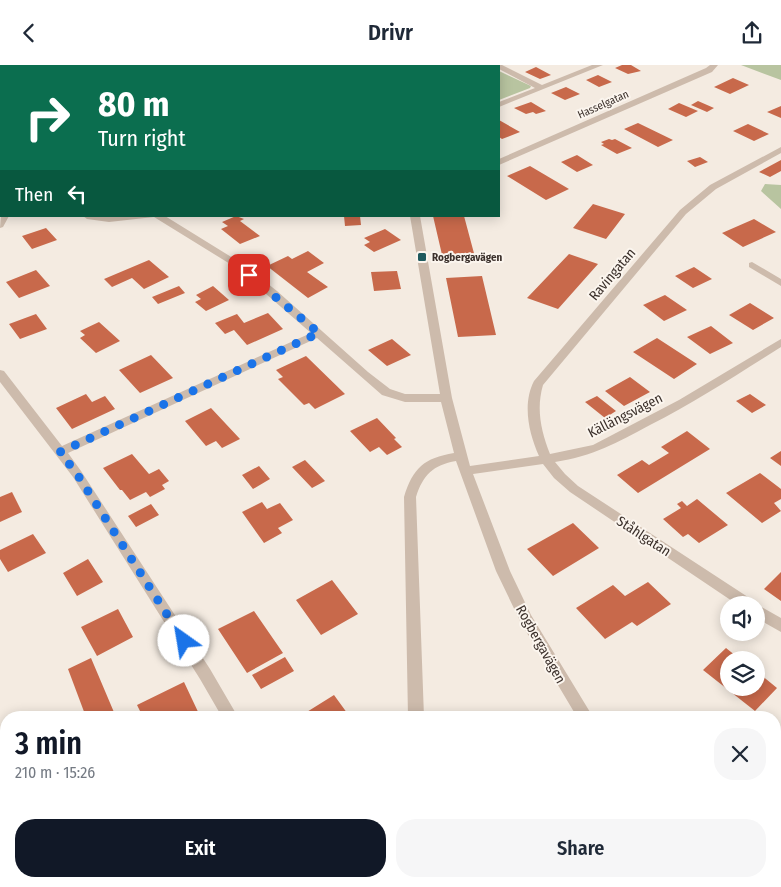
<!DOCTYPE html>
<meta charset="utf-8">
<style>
:root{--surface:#fff;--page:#f6f6f7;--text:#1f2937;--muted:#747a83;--accent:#111827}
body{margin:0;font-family:"Fira Sans Condensed",sans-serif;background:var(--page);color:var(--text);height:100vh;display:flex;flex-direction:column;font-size:19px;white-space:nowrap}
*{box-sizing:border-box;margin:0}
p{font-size:16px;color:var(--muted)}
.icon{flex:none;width:28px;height:28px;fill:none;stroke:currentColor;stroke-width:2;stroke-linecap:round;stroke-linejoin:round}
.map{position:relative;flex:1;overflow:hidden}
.side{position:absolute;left:0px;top:646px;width:781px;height:176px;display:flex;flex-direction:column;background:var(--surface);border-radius:20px 20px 0 0;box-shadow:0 2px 12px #0003}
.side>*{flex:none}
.top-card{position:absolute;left:0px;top:0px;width:500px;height:152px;box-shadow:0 2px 12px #0003;background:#0b6e4f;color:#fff;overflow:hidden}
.fabs{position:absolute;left:720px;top:531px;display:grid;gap:10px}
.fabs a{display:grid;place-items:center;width:45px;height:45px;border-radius:50%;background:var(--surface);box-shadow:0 2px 12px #0003;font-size:25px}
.pin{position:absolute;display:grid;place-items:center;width:42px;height:42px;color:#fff;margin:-21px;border-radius:10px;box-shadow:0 2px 8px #0006}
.me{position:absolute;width:55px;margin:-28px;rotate:328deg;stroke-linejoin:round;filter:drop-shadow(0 0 4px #0008)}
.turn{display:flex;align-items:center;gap:18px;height:105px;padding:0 15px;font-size:22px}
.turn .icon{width:65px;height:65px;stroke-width:2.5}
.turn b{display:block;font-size:35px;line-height:42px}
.then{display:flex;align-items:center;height:48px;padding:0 15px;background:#0003;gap:10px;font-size:19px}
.round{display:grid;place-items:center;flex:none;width:52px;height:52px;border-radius:20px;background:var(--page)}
.head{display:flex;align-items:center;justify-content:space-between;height:85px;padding:0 15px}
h1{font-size:30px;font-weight:600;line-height:38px;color:var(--accent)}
.primary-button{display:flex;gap:10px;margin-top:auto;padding:10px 15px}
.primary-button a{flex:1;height:58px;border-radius:20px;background:var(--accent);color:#fff;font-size:20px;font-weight:600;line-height:58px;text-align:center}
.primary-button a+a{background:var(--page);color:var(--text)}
header{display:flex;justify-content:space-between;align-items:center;height:65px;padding:0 15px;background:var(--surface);font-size:22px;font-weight:600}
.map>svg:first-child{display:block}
.green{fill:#b8c4a0}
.building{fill:#c8694b}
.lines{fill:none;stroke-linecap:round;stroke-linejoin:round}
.minor{fill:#cdbbac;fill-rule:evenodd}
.route{stroke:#1a73e8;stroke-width:9;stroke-dasharray:0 16.2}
.poi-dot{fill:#1f5a5e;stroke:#fbf5ee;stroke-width:2}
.labels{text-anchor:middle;stroke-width:4;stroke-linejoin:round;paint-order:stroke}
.far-street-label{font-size:11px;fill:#3b302b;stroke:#fbf5ee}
.far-poi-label{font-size:11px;font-weight:bold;fill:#3b302b;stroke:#fbf5ee;text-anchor:start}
.street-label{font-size:14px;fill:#3b302b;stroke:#fbf5ee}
</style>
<header><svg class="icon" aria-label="back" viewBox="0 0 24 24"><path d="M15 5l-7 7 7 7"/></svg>Drivr<svg class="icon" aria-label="share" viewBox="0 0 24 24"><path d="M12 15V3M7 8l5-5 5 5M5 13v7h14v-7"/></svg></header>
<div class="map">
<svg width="781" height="822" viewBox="0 0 781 822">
<rect width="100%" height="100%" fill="#f4ebe1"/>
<path class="green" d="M740 0H781V15L741 0Z
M499 6 531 21 530 23 499 35Z
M765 119 781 120V144L761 126Z"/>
<path class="building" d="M622 0H631L641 6 628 9 615 3Z
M536 2 551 10 540 14 525 7Z
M598 10 612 17 599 22 586 15Z
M733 13 749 20 730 29 714 22Z
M566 22 580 29 565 35 551 28Z
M698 36 714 43 707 47 691 40Z
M531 37 546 46 536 49 533 47 526 49 514 43Z
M679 38 698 46 686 52 668 44Z
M781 41V53L767 47Z
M499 55 520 67 502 74 499 72Z
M638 58 673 75 658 82 624 64Z
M748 59 769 69 754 76 733 66Z
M609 74 612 75 615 74 632 83 617 89 601 80 604 79 601 77Z
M577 90 593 100 577 107 561 97Z
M700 92 708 97 695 102 687 96Z
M781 95V106L770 112 759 107Z
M530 101 569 124 546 135 507 111Z
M593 139 625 149 606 174 573 163Z
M236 151 244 154 240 156 260 171 240 179 221 164 228 161 222 157Z
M344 151H360L361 160 345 161Z
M433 151H464L475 192 443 194Z
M754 154 776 167 743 182 722 168Z
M46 163 57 175 32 184 22 171Z
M385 164 401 175 374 187 364 180 370 177 364 173Z
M308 186 324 198 307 207 328 222 308 233 267 201 288 191 292 194Z
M569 189 598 199 558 244 527 233Z
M149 195 169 212 144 224 132 213 112 222 104 214Z
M694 202 712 214 693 223 675 211Z
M36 205 50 221 19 233 6 217Z
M397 206 401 224 374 226 371 207Z
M482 211 496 270 458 272 446 213Z
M179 221 185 228 158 239 152 232Z
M213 221 229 235 206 246 195 237 201 234 196 230Z
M665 230 687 245 664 256 643 240Z
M750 238 774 253 753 265 729 250Z
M268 248 283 264 247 280 234 265 225 269 215 258 237 249 244 258Z
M36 249 47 264 20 274 9 259Z
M99 257 120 276 96 288 80 273 85 270 80 266Z
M711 261 733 278 710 289 687 272Z
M657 273 697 299 674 314 633 287Z
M392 274 411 290 387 301 368 285Z
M151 290 173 313 140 328 119 305Z
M306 291 345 329 315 344 309 338 304 340 278 314 283 312 276 305Z
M630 312 650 327 624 341 605 326Z
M86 329 92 337 105 331 115 344 72 364 56 343Z
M750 329 766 340 752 348 736 336Z
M597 331 616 346 605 353 585 337Z
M211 343 240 374 222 383 216 376 206 381 185 356Z
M377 353 396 373 394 374 402 382 387 390 379 382 370 387 350 366Z
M687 366 710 384 638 428 617 410 642 395 649 400 669 388 661 382Z
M781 386V401L770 393Z
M132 389 149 409 159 404 169 416 162 420 165 424 150 432 146 427 130 435 122 425H120L103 403Z
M305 395 325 416 312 423 292 402Z
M259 401 270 414 253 424 242 410Z
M760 408 781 424V434L774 438 781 446 762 458 726 428Z
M12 427 22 447 0 457V432Z
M697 434 728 460 699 478 688 469 683 472 663 454 681 443 677 439 682 436 687 441Z
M262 437 267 444 280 438 293 455 278 463 282 468 264 478 242 447Z
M151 439 159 450 136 462 128 451Z
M573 458 599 483 553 511 527 484Z
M33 469 46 488 8 507 0 494V485Z
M88 494 103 517 77 531 63 508Z
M781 507V536L764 524Z
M332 515 358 549 321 570 296 535Z
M648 517 671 539 637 561 632 557 605 574 576 543 613 520 625 531Z
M118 544 133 572 97 591 81 562Z
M254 546 283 588 247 608 218 564Z
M726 583 741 595H729V622H756V606L777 623 755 646 703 605Z
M285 592 294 606 261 624 252 610Z
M91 593 116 652H86L68 604Z
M184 617 200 651 143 652 137 640Z
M334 630 350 652H304L302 650Z
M779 749 781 752V818L775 812V753Z
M192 816H219L209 822H207L205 817 195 822Z"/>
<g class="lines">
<path class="minor" d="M207 0H216L217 1H208Z
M441 0H449V1H441Z
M492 0H502L542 20 592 0H603L499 42V37L535 23 499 4V1Z
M710 0H718L712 7 499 100V94L706 3Z
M0 15H1V20H0Z
M781 82V88L716 124 686 149 543 320C536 344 541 366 550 389L593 380 679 335 781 274V282C738 309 695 337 650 360 617 378 593 391 555 397L565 409 578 421 754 536 756 539 781 553V567L756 553V540H738L570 427 554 413 543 399 473 409 510 506 531 550 593 652H577L521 558 496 506 456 396C433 400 423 410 416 432L424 652H408L404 432C413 403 424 393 454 388L441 337H405L382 330 317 273 68 388 81 406 210 604 238 652H222L200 614 73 412 0 317V305L4 306 62 381 311 268 235 202 154 152 109 157 87 154 83 151H165L241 198 277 226 368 307 390 324 405 329H440L410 151H420L452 333 470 401 539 391C529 369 522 339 534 316L680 145 710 120Z
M0 138H1V144H0Z
M1 149V151H9L3 162 0 163Z
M752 197 781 214V221L749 202V198Z
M325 816H355L358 822H328Z
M412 816H430V822H412Z
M704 816H724L727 822H707Z"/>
</g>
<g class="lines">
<path class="route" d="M184 576 77 409 60 387 319 268 249 210"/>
</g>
<rect class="poi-dot" x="417" y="187" width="10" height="10" rx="2.5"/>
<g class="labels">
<g class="far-street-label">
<text transform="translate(603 39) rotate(-24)" y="4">Hasselgatan</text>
</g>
<g class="far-poi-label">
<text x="432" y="196">Rogbergavägen</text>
</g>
<g class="street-label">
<text transform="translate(612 209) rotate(-50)" y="5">Ravingatan</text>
<text transform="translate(625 350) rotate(-27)" y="5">Källängsvägen</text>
<text transform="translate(644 471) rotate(33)" y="5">Ståhlgatan</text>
<text transform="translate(541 579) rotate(61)" y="5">Rogbergavägen</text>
</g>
</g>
</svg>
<div class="fabs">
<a><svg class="icon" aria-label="sound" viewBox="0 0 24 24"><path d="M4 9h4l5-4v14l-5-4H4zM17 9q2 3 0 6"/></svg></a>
<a><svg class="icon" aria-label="layers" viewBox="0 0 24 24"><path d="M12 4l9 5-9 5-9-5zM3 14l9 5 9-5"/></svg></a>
</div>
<div class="pin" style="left:249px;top:210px;background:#d93025"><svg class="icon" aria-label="arrive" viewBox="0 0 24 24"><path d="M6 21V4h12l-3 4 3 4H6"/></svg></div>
<svg class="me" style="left:184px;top:576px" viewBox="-20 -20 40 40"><circle r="19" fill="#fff"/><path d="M0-13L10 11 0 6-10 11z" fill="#1a73e8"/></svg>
<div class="top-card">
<div class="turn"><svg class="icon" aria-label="right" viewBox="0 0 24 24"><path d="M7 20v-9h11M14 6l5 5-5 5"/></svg><div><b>80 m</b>Turn right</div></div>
<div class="then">Then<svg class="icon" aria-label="left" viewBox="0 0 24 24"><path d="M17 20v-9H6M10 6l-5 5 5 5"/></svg></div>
</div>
<section class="side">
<div class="head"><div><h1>3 min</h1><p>210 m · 15:26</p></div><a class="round"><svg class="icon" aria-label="close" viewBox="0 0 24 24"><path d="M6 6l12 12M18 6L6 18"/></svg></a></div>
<div class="primary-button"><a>Exit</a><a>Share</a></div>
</section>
</div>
